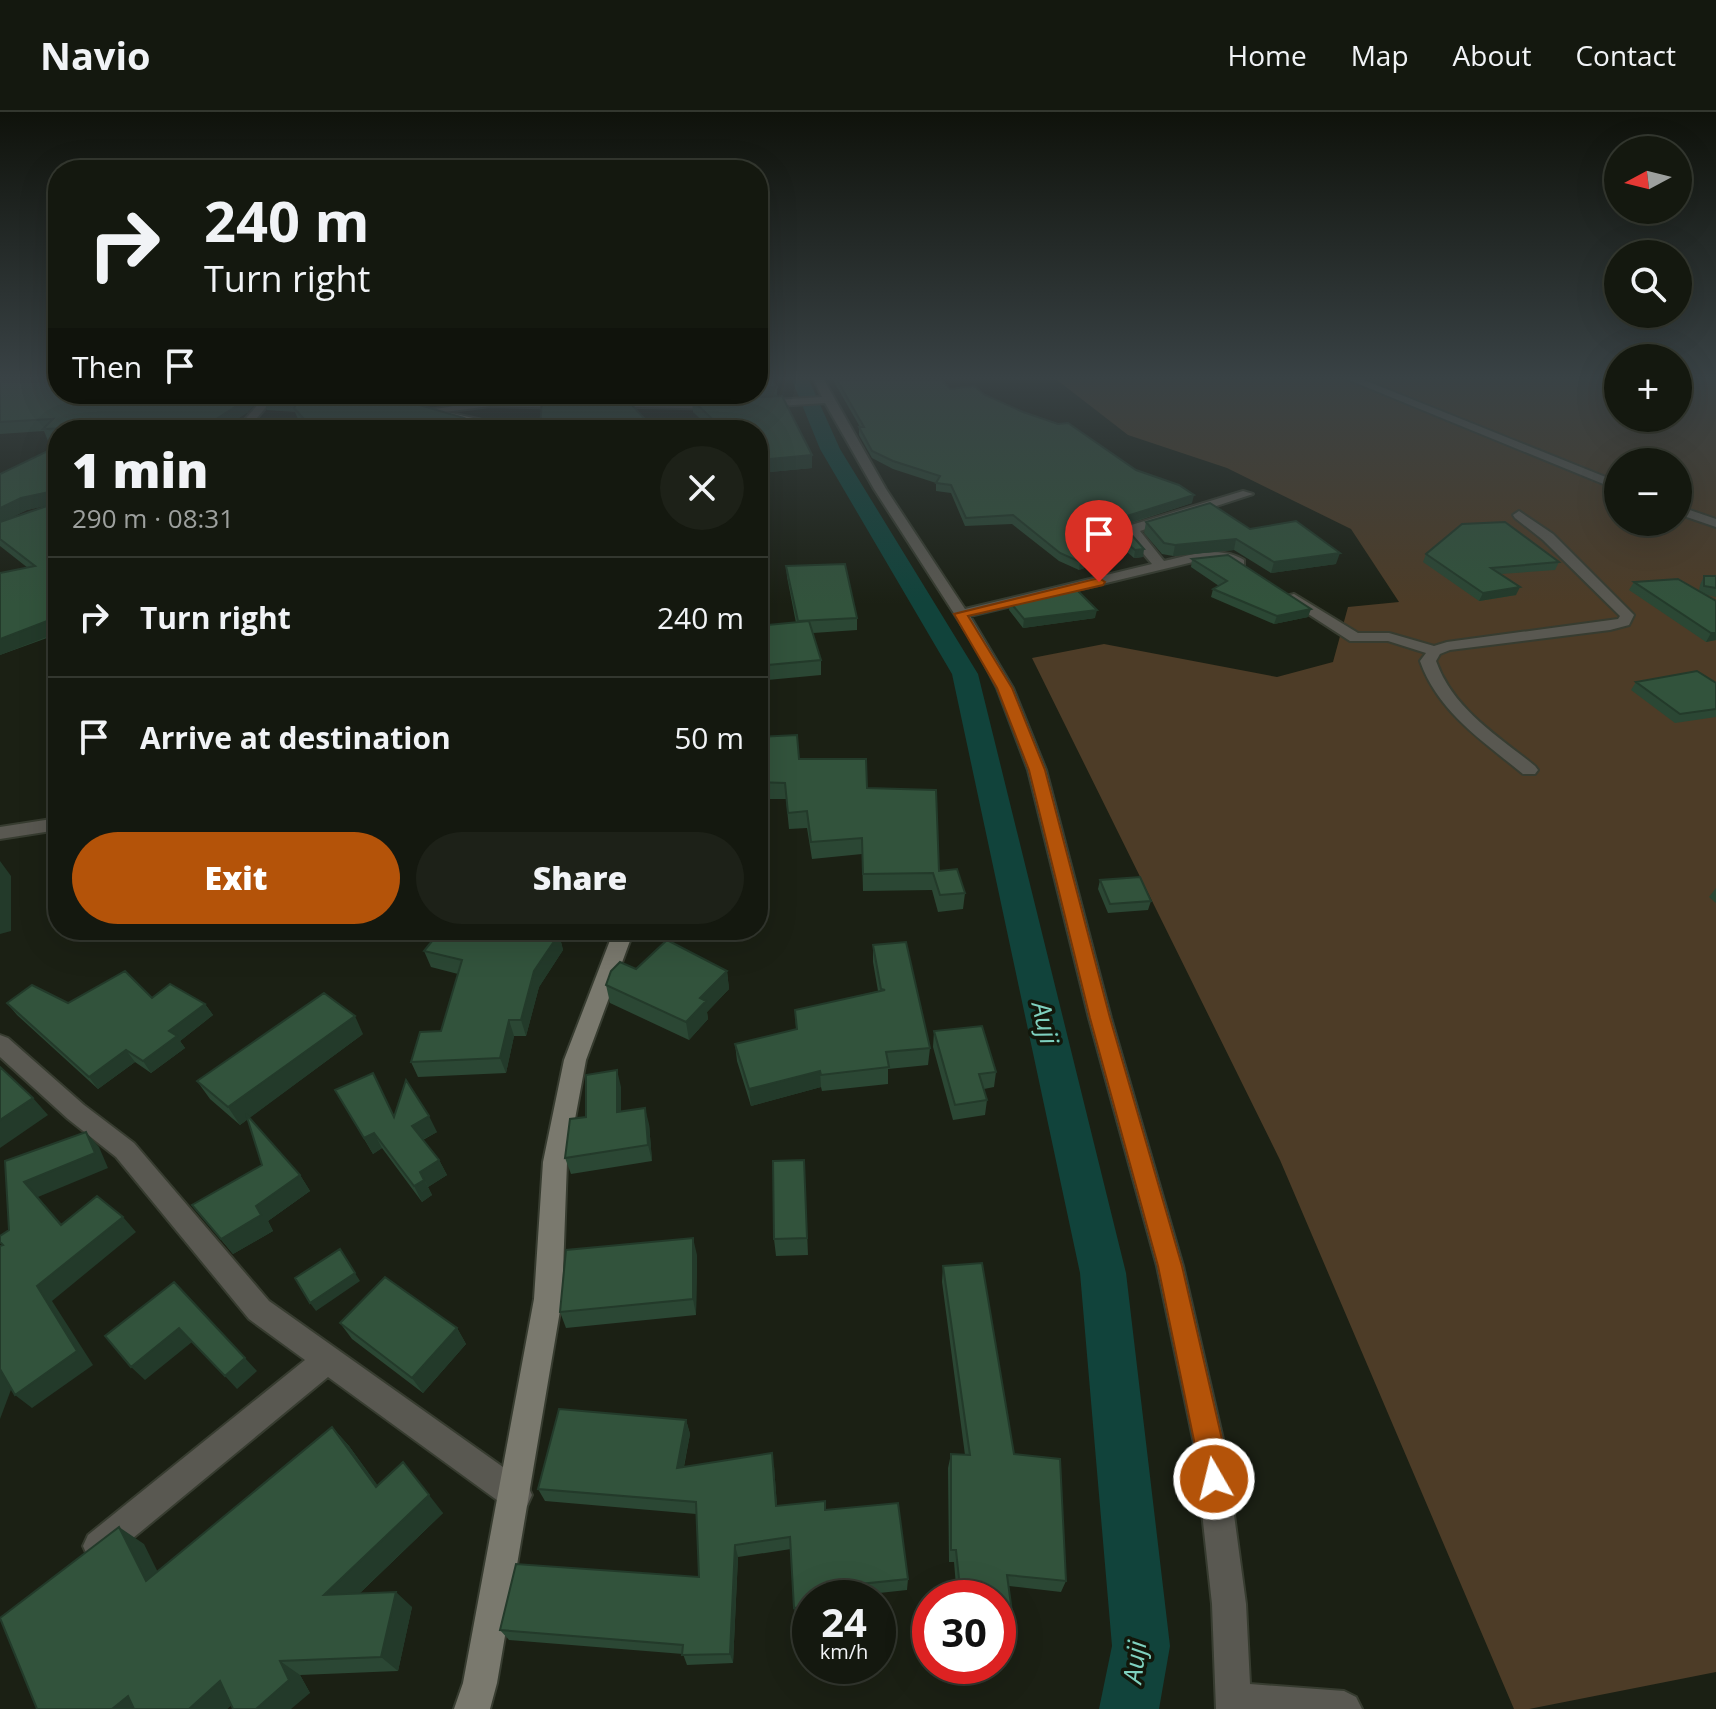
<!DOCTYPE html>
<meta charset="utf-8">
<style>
:root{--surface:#14180f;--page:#1d2118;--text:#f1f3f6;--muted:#9da09e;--line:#33372f;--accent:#b45309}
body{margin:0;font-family:"Open Sans",sans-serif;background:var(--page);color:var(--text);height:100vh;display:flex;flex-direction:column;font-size:30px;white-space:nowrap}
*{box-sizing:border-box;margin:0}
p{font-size:26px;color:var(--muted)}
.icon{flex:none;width:44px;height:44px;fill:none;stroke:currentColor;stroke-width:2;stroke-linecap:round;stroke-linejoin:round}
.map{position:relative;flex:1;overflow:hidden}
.sheet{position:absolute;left:48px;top:308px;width:720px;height:520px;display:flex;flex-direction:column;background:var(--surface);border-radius:32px;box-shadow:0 8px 32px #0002,0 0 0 2px var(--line)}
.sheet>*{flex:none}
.banner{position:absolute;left:48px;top:48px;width:720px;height:244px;border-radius:32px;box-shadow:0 8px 32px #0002,0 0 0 2px var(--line);background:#14180f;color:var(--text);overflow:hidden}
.needle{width:52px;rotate:263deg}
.controls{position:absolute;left:1604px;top:24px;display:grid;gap:16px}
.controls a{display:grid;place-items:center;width:88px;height:88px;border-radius:50%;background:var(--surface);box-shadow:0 8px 32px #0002,0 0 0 2px var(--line);font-size:40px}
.speed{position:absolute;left:792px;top:1468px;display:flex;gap:16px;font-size:40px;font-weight:700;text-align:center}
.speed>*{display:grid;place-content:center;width:104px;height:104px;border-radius:50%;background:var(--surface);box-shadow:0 8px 32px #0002,0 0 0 2px var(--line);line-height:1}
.speed small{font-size:20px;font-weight:400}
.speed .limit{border:12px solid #d22;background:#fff;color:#111}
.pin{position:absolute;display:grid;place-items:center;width:68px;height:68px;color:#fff;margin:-82px -34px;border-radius:50% 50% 50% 0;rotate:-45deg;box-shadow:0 0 8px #0007}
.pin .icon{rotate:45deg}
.me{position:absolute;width:88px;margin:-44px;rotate:352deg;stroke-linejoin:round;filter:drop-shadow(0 0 6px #0008)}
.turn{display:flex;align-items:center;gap:28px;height:168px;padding:0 24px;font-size:36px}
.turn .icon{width:104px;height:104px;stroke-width:2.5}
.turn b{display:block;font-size:56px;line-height:68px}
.then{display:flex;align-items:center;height:76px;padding:0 24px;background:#0003;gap:16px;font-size:30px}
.round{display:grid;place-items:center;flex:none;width:84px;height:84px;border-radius:42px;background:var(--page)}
.head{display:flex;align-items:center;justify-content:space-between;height:136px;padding:0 24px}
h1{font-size:48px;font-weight:800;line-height:60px}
.primary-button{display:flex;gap:16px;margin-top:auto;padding:16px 24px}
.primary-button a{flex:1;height:92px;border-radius:48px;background:var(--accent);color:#fff;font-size:32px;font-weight:800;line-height:92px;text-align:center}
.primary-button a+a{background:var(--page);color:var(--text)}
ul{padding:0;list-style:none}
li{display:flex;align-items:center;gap:24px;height:120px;padding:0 24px;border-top:2px solid var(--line)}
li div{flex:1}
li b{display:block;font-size:30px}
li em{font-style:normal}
header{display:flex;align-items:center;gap:48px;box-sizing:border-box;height:112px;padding:0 40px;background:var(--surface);border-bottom:2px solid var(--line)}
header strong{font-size:38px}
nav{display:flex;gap:44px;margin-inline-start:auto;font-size:28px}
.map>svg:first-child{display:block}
.green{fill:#4d3c27;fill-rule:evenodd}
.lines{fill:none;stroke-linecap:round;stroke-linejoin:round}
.canal{fill:#11433b;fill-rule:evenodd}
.street-casing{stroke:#373c30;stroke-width:4}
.secondary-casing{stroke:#373c30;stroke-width:4}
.street{fill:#595851;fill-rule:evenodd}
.secondary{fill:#7a796e;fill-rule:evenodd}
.wall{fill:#2b4734;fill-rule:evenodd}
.shaded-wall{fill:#233a2a}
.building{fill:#32533c;stroke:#233a2a;stroke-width:2}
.route{fill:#b45309;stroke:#753606;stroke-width:2}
.labels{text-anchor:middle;stroke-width:7;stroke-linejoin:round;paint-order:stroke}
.water-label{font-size:26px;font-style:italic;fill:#7fd1bf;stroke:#12170b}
</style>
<header>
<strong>Navio</strong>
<nav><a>Home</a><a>Map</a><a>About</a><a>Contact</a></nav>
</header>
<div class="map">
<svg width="1716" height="1597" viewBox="0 0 1716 1597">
<rect width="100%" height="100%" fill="#1b2014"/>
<path class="green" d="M1057 268H1618V306H1678V268H1716V1560L1529 1597H1514L1280 1048 1032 546 1104 532 1277 565 1333 550 1348 495 1399 490 1351 417 1227 356 1128 323ZM1618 350H1678V410H1618Z"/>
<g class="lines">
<path class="canal" d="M792 268H809L840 337 978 562 1126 1161 1170 1534 1159 1597H1099L1112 1534 1080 1161 952 562 820 337Z"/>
<defs>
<path id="street" d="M814 268H824L886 377 965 497 1152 452 1131 427 1128 414 1243 379 1253 382 1140 419 1164 449C1189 443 1221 433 1244 448V454H1234L1226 448 1193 450 970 504 1013 576 1046 658 1111 906 1183 1154 1225 1336 1246 1492 1250 1572 1344 1579 1356 1585 1362 1597H1216L1212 1492 1195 1336 1157 1154 1089 906 1028 658 997 576 975 534 874 377 825 291 760 295 755 292 760 289 822 285Z
M1349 268H1364L1618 370V378Z
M267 282H277L247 318H236Z
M490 288 568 290 573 293 568 296 490 294 429 302 424 299Z
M604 289 720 291 725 294 720 297 600 294V290Z
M1678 394 1716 407V415L1678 402Z
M1519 399 1553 422 1634 503 1629 513 1610 518 1450 538 1440 542 1436 549C1453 597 1497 623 1535 654L1538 658 1535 662H1523C1483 629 1438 600 1420 549L1426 541 1388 529H1350L1282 485 1294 482 1358 521H1389L1434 534 1447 530 1618 507 1620 504 1543 428 1515 406 1513 403Z
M58 706V718L0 727V715Z
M0 923 8 926 84 993 134 1031 269 1189 527 1372 532 1383 527 1394 516 1399 505 1394 328 1265 110 1445 99 1450 88 1445 83 1434 88 1423 305 1248 249 1207 116 1045 68 1007 0 945Z"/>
<path id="secondary" d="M442 299 482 308 496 318C478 318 457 309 438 304V300Z
M614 818H634L586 948 567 1050 562 1187 497 1571 490 1597H454L463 1571 534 1187 543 1050 564 948Z"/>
</defs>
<use href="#street" class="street-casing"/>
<use href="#secondary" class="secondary-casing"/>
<use href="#street" class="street"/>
<use href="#secondary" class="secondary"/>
</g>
<path class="wall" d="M17 268H58V282H263L248 300 220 318H58V328L48 329 44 319 0 322V269L55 270Z
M758 268 777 275V284L680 288 674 282H758Z
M833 268H942L950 277 985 283 1136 358 1192 391 1128 412 1130 421 1143 445 1134 446 1127 440 1079 458 1059 449 1012 412 965 414 951 381 936 379V371L893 357 872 346 859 323V315H860Z
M268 282 486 318H308L298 307 295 300 267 298 263 287Z
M346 282H618V287L549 284 420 287V290Z
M782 284 812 343V356L758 361V318H712L693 300 692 288Z
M58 334V522L0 543V461L28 456 0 434V362ZM49 393 4 409 27 398Z
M1146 410 1250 417 1336 452 1271 461 1234 438 1173 444 1162 442 1144 421Z
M1426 442 1559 450 1555 458 1501 462 1516 483 1479 489 1423 450Z
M1192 447 1308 505 1274 512 1211 485 1213 477 1219 474 1191 455Z
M786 454 857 506V518L813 521 821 548V563L758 569V514L796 511 787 465Z
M1704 464H1716V485L1706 483 1716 489V528L1706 530 1629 478 1634 470 1699 479 1700 473Z
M1010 490 1095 506 1023 516 1009 498Z
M1636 570 1716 571V605L1675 611 1631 578Z
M758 625 799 647 867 676 939 759 965 781 963 797 938 800 932 778 863 779 862 742 812 747 807 716 789 717 786 687H758Z
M1100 768 1151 789 1148 798 1108 801 1098 777Z
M1716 776V791L1709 785Z
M441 818H553L551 821 559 822 563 838 539 875 526 924H514L506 961 418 965 411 950 441 919 458 862 431 855 424 839Z
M873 833 930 936 928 953 888 957V972L822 979 821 975 751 994 737 949 735 932 796 917 795 898 878 879 873 850Z
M636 857 727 859 729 877 707 900 708 907 689 928 610 891 606 873Z
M152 886 205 892 213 903 180 929 185 936 151 961 135 950 98 977 17 903 7 891H68Z
M934 919 996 960 994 975 984 977 987 988 985 1003 953 1008 933 935Z
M363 922 249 1006 300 1063 310 1079 268 1109 273 1119 233 1142 192 1093 262 1053 248 1007 240 1013 210 987 197 969Z
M621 975V999L649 1012 652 1049 571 1062 565 1046 586 1005Z
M335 978 395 1005 437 1020 423 1028 439 1048 447 1063 428 1075 432 1083 422 1090 382 1036 373 1042Z
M804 1048 808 1143 776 1144 774 1127Z
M697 1143 696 1203 566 1216 560 1200Z
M943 1154 1014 1342 1066 1469 1061 1480 1009 1474 1012 1500 1008 1510 998 1511V1486H957L954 1450H949L948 1356 951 1342 965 1343 942 1170Z
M340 1211 457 1216 466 1232 423 1281 352 1227Z
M686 1308 690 1322 684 1355 774 1354 777 1394 825 1398 908 1467 907 1478 833 1486H810V1505L795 1507 791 1437 738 1445 733 1551 687 1553 683 1542 509 1528 500 1518 699 1465 696 1402 545 1389 538 1377Z
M332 1315 349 1334 377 1373 443 1401 360 1481 412 1495 398 1559 300 1563 310 1581 231 1593 227 1597 144 1432 158 1460Z"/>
<path class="shaded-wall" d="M250 282H263L248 300 220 318H198L197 314Z
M812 343V356L758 361V348Z
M54 379 58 391 27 398 0 411V396L21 386Z
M1194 383 1192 391 1125 412 1127 404Z
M1236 427 1234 438 1173 444 1175 433Z
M1128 432 1127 440 1079 458 1080 450Z
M1144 437 1143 445 1134 446 1135 438Z
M1340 441 1336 452 1271 461 1274 450Z
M1520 475 1516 483 1479 489 1483 481Z
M1311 497 1308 505 1274 512 1277 504Z
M1097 498 1095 506 1023 516 1024 507Z
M50 508 57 521 0 543V527Z
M1711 521H1716V528L1706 530Z
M0 749 11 764V819L0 822Z
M559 822 563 838 539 875 526 924 521 908 534 859Z
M727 859 729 877 707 900 708 907 689 928 686 910 700 886Z
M205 892 213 903 180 929 185 936 151 961 143 949 169 919Z
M355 904 363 922 240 1013 228 995Z
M509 908 514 924 506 961 500 946Z
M126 938 135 950 98 977 89 965Z
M617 958 621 975V1016L617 1000Z
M820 959 821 975 751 994 749 977Z
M33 986 48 1003 0 1036V1008Z
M645 996 649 1012 652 1049 648 1033Z
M429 1004 437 1020 420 1029 412 1014Z
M86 1020 99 1035 108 1056 38 1085 75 1127 24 1070Z
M374 1021 382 1036 373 1042 364 1026Z
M439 1048 447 1063 428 1075 420 1060Z
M300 1063 310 1079 268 1109 273 1119 233 1142 221 1127 256 1094Z
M424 1068 432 1083 422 1090 414 1074Z
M123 1105 136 1120 52 1189 93 1253 32 1296 15 1283 37 1174Z
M693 1126 697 1143 696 1203 693 1187Z
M355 1161 360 1169 316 1199 310 1191Z
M179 1216 192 1230 145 1268 131 1255Z
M457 1216 466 1232 423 1281 412 1266Z
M245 1246 257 1259 237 1277 225 1264Z
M0 1255 15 1267 0 1307Z
M686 1308 690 1322 681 1368 677 1356Z
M332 1315 349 1334 392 1393 376 1375Z
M429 1383 443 1401 342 1498 324 1483Z
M119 1415 144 1432 170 1485 146 1469Z
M735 1433 738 1445 733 1551 730 1542Z
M396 1480 412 1495 398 1559 381 1545Z
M280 1549 300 1563 310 1581 291 1597H256Z
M220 1569 243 1582 227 1597H189Z
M128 1584 154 1597H112Z"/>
<path class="building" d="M55 268H58V282H250L244 289 207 313 197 314 205 318H91L97 315 43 317 53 307 0 310V270H55Z
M758 268H773L777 275 758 276Z
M837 268H942L950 277 974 274 985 283 1023 300 1058 312 1068 311 1136 358 1179 373 1194 383 1127 404 1130 421 1144 437 1135 438 1128 432 1080 450 1060 441 1013 403 966 406 951 373 936 371 940 364 893 349 872 339 859 315H864Z
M268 282H337L416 292 464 306 486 318H314L294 296 298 289 263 287Z
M782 284 812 343 758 348V318H724L692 288Z
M542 287 628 289 655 318H540Z
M58 334V514L50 508 0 527V461L35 454 0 427V410L53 392 54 379 21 386 0 396V362Z
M1210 391 1250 417 1296 409 1340 441 1274 450 1236 427 1175 433 1164 431 1146 410Z
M1505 410 1559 450 1491 456 1520 475 1483 481 1426 442 1462 412Z
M1228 443 1311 497 1277 504 1213 477 1227 469 1192 447Z
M845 452 857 506 798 509 786 454Z
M1704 464H1716V476L1704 474Z
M1678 467 1716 489V521H1711L1634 470Z
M1074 475 1097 498 1024 507 1010 490Z
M809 509 821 548 758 554V514Z
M1697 559 1716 571V597L1680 602 1636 570Z
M58 619V634L50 621Z
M797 623 799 647H866L867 676 936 678 939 759 957 757 965 781 940 783 933 761 863 762 862 726 811 730 807 699 788 701 785 671 758 670V625Z
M1140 765 1151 789 1110 792 1100 768Z
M441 818H540L559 822 534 859 521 908H509L500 946 411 950 420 920 441 919 462 848 424 839Z
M667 828 727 859 700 886 706 889 686 910 606 873 611 859 620 850 636 857Z
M906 830 930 936 886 940 889 955 821 963 820 959 749 977 735 932 797 917 795 898 885 878 881 877 873 833Z
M125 859 152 886 170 872 205 892 169 919 177 924 143 949 126 938 89 965 7 891 32 873 68 891Z
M324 881 355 904 228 995 197 969Z
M982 914 996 960 979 962 987 988 955 993 934 919Z
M0 955 33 986 0 1008Z
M617 958V1000L645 996 648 1033 565 1046 570 1007 586 1005V963Z
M373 961 394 1005 406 968 429 1004 412 1014 439 1048 420 1060 424 1068 414 1074 374 1021 364 1026 335 978Z
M246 1002 300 1063 256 1094 261 1103 221 1127 192 1093 262 1053Z
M86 1020 95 1041 24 1070 61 1113 97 1084 123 1105 37 1174 77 1239 15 1283 0 1257V1134L3 1133 0 1130V1124L9 1118 5 1049Z
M804 1048 807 1126 774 1127 773 1049Z
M693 1126V1187L560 1200 566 1138Z
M340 1137 355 1161 310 1191 295 1166Z
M982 1151 1014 1342 1060 1347 1066 1469 1007 1463 1012 1500H998V1486H961L956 1438H951V1342L970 1343 943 1154Z
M385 1165 457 1216 412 1266 340 1211Z
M174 1170 245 1246 225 1264 179 1216 131 1255 105 1224Z
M559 1297 686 1308 677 1356 772 1341 776 1394 825 1389V1398L898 1391 908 1467 831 1475 832 1486H810V1494L794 1496 790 1425 735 1433 730 1542 682 1543 683 1533 500 1518 516 1452 699 1465 696 1390 538 1377Z
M332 1315 376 1375 403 1350 429 1383 324 1483 396 1480 381 1545 280 1549 289 1568 256 1597H233L220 1569 189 1597H134L128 1584 112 1597H37L0 1506 119 1415 146 1469Z"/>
<linearGradient id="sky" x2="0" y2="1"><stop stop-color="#0f120b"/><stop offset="0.54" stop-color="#394245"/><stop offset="1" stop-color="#394245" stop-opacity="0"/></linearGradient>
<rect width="1716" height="492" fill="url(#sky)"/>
<path class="route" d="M1099 466 1105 470 1103 473 968 504 1012 576 1045 658 1110 906 1182 1154 1224 1336 1228 1367 1224 1377 1214 1381 1204 1377 1158 1154 1090 906 1029 658 997 576 954 502Z"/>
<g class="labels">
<g class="water-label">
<text transform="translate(1045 911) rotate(77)" y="9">Auji</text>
<text transform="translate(1135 1550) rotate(-83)" y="9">Auji</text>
</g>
</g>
</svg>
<div class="controls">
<a><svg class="needle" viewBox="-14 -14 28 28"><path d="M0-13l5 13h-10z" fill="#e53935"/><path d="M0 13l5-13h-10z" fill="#9da09e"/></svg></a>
<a><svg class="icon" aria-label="search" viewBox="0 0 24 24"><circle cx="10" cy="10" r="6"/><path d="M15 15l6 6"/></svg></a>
<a>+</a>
<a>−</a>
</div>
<div class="speed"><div>24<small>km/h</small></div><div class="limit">30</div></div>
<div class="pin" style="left:1099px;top:470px;background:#d93025"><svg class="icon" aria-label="arrive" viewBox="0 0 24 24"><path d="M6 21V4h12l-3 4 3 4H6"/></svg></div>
<svg class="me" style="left:1214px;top:1367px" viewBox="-20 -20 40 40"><circle r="17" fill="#b45309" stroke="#fff" stroke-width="3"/><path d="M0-11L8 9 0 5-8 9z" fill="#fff"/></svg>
<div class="banner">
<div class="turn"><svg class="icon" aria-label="right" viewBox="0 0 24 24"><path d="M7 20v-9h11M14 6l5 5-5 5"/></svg><div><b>240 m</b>Turn right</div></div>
<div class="then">Then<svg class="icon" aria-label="arrive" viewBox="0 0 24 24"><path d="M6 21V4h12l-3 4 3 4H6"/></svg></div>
</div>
<section class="sheet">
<div class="head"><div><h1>1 min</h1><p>290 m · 08:31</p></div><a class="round"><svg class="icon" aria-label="close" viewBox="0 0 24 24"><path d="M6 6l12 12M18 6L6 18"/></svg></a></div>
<ul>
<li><svg class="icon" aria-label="right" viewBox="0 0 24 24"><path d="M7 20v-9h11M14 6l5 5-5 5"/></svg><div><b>Turn right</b></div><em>240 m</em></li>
<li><svg class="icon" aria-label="arrive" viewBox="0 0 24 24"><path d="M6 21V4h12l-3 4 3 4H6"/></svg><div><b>Arrive at destination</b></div><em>50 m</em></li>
</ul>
<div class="primary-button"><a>Exit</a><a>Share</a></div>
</section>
</div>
